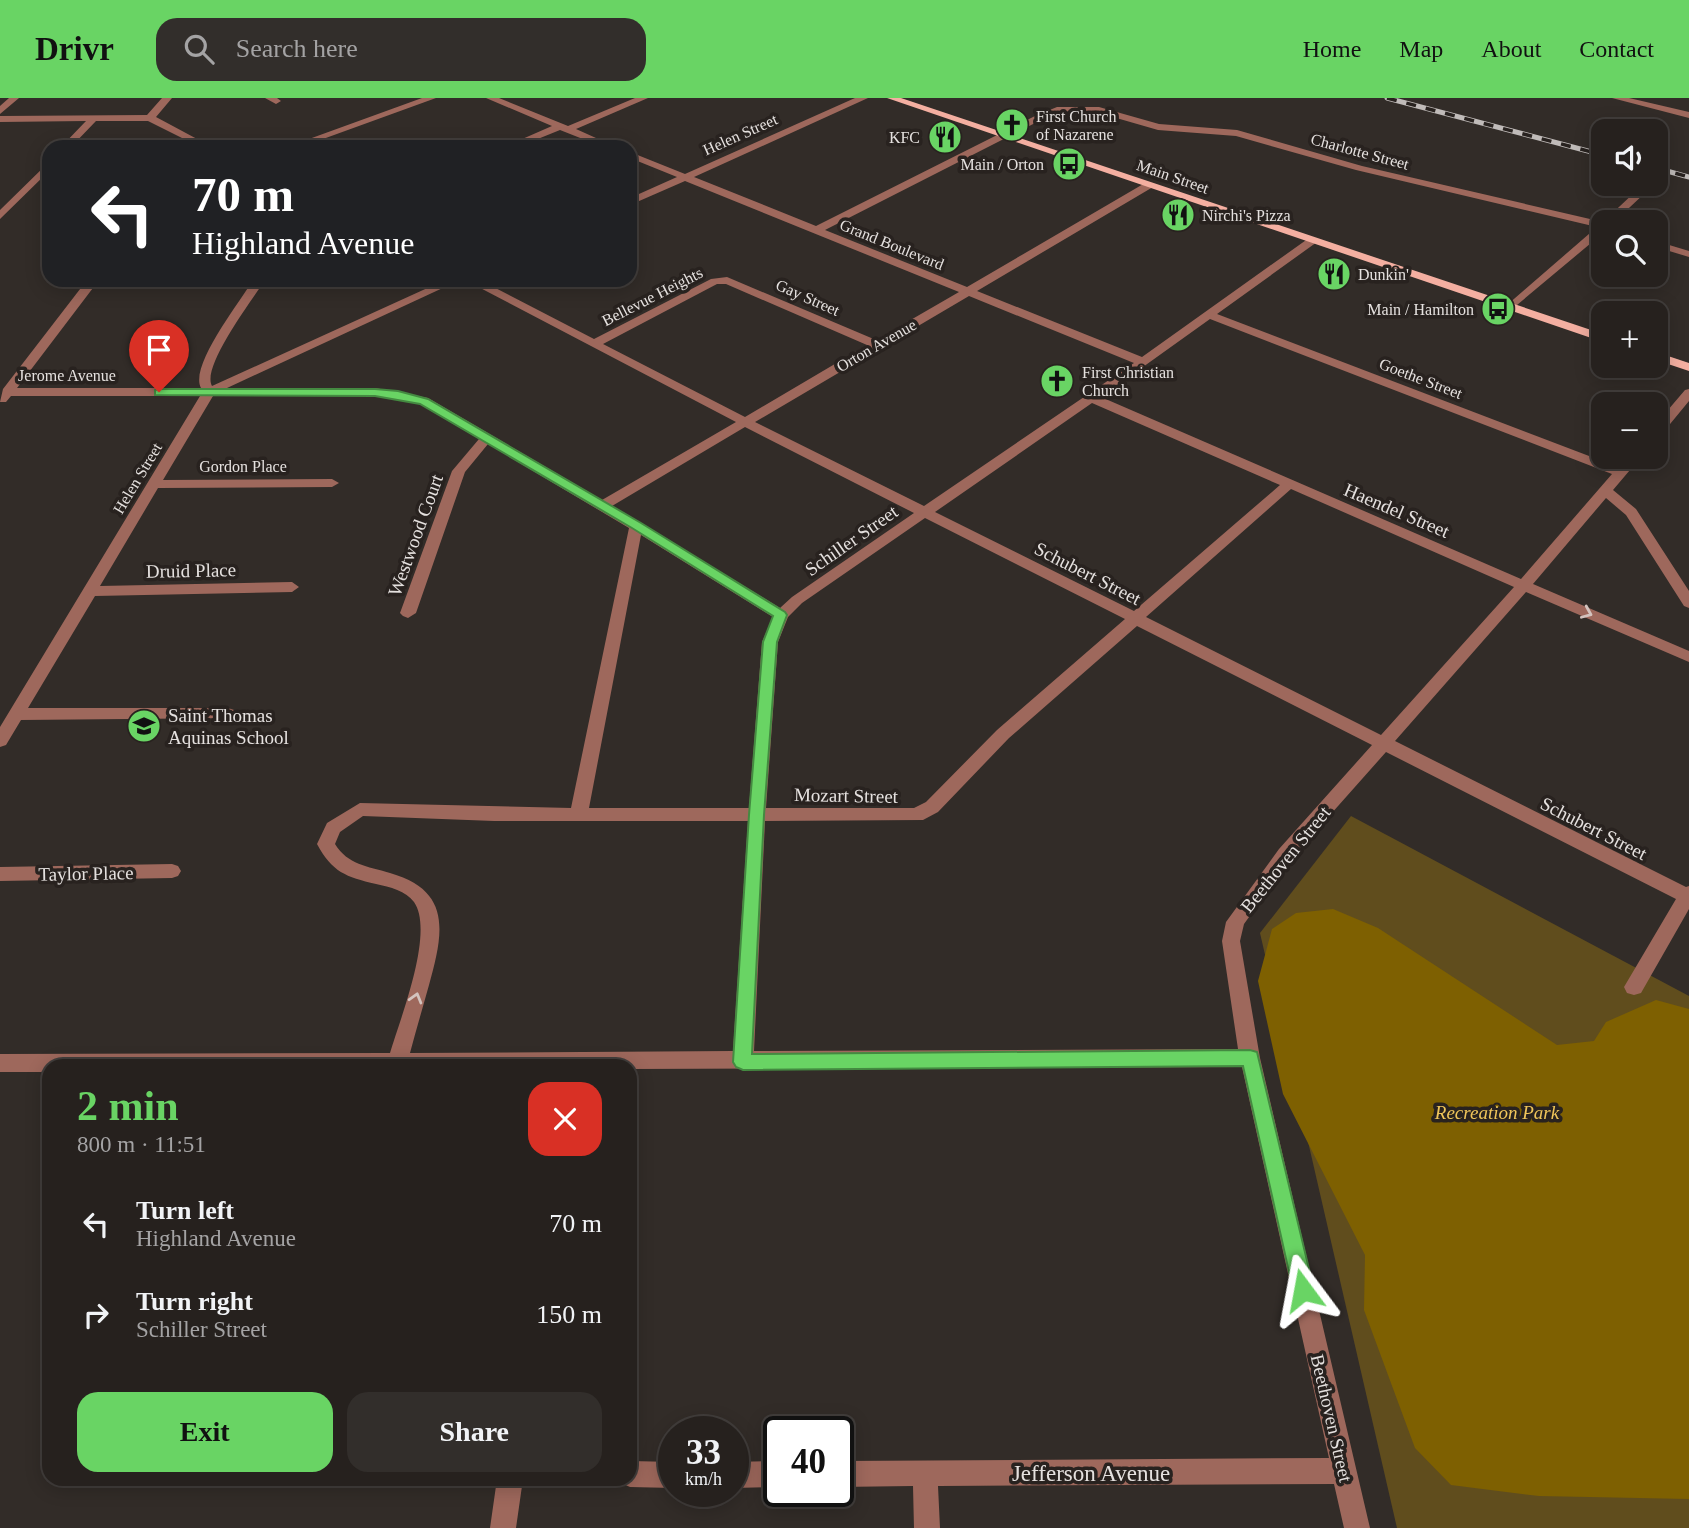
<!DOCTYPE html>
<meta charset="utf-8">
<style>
:root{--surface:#26211e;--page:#322e2b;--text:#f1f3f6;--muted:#a4a3a4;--line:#423e3c;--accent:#69d464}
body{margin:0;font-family:"Times New Roman",serif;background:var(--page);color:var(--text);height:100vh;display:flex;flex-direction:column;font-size:26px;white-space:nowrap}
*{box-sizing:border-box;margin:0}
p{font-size:23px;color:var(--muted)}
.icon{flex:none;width:38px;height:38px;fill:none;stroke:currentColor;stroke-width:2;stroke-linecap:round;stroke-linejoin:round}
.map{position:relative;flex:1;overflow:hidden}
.drawer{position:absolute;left:42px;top:961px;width:595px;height:427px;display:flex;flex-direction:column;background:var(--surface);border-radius:21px;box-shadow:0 4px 18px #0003,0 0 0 2px var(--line)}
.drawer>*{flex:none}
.banner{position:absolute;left:42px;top:42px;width:595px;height:147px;border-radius:21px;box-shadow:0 4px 18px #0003,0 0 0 2px var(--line);background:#202124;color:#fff;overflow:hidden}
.buttons{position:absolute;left:1591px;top:21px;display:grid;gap:14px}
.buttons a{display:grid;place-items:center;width:77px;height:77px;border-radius:14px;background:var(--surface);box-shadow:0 4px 18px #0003,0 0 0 2px var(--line);font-size:35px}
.speed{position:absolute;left:658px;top:1318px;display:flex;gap:14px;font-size:35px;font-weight:700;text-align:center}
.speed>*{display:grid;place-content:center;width:91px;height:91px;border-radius:50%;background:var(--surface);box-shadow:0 4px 18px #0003,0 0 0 2px var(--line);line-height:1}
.speed small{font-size:18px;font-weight:400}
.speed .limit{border:4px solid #111;border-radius:10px;background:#fff;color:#111}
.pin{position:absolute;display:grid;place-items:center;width:60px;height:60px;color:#fff;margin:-72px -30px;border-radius:50% 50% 50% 0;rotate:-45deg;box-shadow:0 0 7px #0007}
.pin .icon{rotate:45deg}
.me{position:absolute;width:77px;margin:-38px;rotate:347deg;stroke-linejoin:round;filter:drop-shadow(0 0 5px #0008)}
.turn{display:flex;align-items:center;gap:24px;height:147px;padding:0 35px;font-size:32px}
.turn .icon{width:91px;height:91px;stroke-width:2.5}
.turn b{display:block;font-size:49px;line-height:60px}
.round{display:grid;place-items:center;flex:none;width:74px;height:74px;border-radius:21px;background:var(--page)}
.overview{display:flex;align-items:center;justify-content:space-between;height:119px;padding:0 35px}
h1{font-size:42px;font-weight:600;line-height:52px;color:var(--accent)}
.primary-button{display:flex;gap:14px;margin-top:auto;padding:14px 35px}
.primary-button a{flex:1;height:80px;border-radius:21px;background:var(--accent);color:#111;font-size:28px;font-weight:600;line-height:80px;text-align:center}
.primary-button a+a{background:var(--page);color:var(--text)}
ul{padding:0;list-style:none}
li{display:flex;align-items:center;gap:21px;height:91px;padding:0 35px}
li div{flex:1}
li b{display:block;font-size:26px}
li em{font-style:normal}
header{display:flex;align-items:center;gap:42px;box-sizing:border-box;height:98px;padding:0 35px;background:var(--accent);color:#111}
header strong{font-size:33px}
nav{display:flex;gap:38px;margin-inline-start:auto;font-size:24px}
.search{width:490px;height:63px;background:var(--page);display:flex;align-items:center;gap:18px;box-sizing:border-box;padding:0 24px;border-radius:21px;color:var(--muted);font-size:26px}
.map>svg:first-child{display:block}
.green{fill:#604d1d}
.forest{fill:#7e6001}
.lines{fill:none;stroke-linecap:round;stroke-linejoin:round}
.minor{fill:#9e685c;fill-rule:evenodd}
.major{fill:#f4afa1;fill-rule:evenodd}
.rail-casing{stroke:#c0bbb9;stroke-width:5}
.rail{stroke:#28221f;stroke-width:3.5;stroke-dasharray:10;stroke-linecap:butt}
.oneway{stroke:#d3c3be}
.route{fill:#69d464;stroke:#448a41;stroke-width:2}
.labels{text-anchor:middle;stroke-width:7;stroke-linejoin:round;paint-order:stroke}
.far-poi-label{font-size:16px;fill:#e5e1df;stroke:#28221f;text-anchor:start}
.far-street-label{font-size:16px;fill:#e5e1df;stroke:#28221f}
.street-label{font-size:19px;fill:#e5e1df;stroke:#28221f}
.poi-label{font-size:19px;fill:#e5e1df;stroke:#28221f;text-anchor:start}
.park-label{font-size:19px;font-style:italic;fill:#efc55a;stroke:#28221f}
.near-street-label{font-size:23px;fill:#e5e1df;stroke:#28221f}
</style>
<header>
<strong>Drivr</strong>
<div class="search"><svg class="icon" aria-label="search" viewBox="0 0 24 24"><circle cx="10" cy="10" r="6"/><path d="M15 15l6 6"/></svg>Search here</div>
<nav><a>Home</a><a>Map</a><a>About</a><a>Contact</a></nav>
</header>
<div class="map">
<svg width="1689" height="1430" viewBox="0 0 1689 1430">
<rect width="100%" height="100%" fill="#322c28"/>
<path class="green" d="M1351 718 1689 898V1430H1397L1260 835Z"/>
<path class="forest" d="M1333 811 1378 830 1557 947 1594 943 1606 924 1656 902 1689 911V1401L1539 1398 1451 1387 1415 1350 1364 1212 1365 1157 1283 996 1258 883 1272 831 1296 815Z"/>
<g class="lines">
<path class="minor" d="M9 0H19L0 16V8Z
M162 0H172L156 19 212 49H200L148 23H96L71 49H61L86 23 0 24V18L147 17Z
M265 0H277L281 3 276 6Z
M422 0H436L301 49H287Z
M486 0H499L568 28 635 0H648L576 31 616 49H603L560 32 518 49H504L552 28Z
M855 0H868L694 79 816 128 1035 18 1057 9H1099L1159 26 1237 32 1362 68 1603 124 1636 93 1645 95 1614 124H1603V135L1511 212 1505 209 1507 207 1597 129 1356 72 1236 38 1158 32 1099 15H1058L1041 22 825 132 967 189 1145 85H1153V89L977 193 1142 259 1309 140H1317V144L1217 216 1618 369 1627 359H1641L1613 392 1636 411 1689 493V510L1684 508 1626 417 1606 400 1533 486 1689 553V564L1526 494 1395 643 1686 789 1689 788V811L1641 895 1634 897 1627 895 1624 889 1676 801 1386 654 1291 761 1244 826 1240 843 1260 960 1370 1430H1344L1334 1386 938 1388 940 1430H914L913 1388 838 1389V1363L1329 1360 1242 969 630 971V968H49V974H0V956L390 955C400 921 435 834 414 804 406 793 390 789 376 786 346 779 332 774 317 746L327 725 360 705 571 710 629 430 488 346 465 374 416 515 408 520 403 518 400 515 452 373 479 341 420 306 375 298H213L163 382 332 381 339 385 332 389 158 390 100 488 292 484 299 489 292 494 95 498 28 610H228L234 612 236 616 234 620 21 622 6 647 0 649V629L200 298H11L6 304H0L3 291 87 182H99L17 290H201C189 268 240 204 253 182H265C253 201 201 269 212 288L445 182H460L227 290H375L428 300 602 402 736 324 465 182H480L594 241 711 181 727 179 876 242 959 194 685 83 630 107V100L677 79 630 60V54L685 76ZM717 186H726L867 247 745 319 603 246ZM969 198 1134 265 924 408 755 324ZM1210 221 1612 376 1521 481 1101 299ZM1092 305 1280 387 1134 513 935 414ZM745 329 914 415 792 499 780 510 612 408ZM1291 391 1514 489 1381 637 1146 519ZM925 420 1125 521 997 632 926 704 914 710H766L778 544 788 519 802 505ZM641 437 773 519 762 544 749 710H589ZM1137 528 1372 647 1279 751 1226 824 1222 843 1238 951 754 953 765 723 923 722 938 714 1009 640ZM363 718 494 723H748L733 953 410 955C416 932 423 909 429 887 443 836 453 793 390 775 367 768 348 767 335 746L340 734Z
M1612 0H1629L1689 14V20Z
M49 64V73L0 121V112Z
M1656 143 1689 153V159L1656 149Z
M1689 291V303L1661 337 1656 338V326L1685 292Z
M172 766 178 768 181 773 178 778 172 780 0 783V769Z
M630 1363 674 1364V1390L630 1389 621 1385 619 1381H630Z
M779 1363V1389L733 1390V1364Z
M497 1381H523L516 1430H490Z"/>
<path class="major" d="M887 0H901L1603 236V244Z
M1656 254 1689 265V273L1656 262Z"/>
<defs>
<path id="rail" d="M1387 0 1603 57
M1656 70 1689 79"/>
</defs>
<use href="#rail" class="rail-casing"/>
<use href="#rail" class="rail"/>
</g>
<defs><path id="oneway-chevron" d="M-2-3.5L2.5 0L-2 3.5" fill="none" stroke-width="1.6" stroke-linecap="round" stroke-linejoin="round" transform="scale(1.75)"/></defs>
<g class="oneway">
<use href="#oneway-chevron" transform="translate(1587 515) rotate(23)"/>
<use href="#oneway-chevron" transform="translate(416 900) rotate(-74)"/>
</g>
<path class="route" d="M159 291H375L398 293 428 301 641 425 785 514 787 517 777 544 764 717 752 956 1250 952 1257 954 1314 1192 1310 1200 1303 1203 1296 1200 1293 1192 1243 968 743 972 736 969 733 964 749 717 763 544 773 518 632 430 420 306 375 298 155 297V292Z"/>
<defs>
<symbol id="church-disc" viewBox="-11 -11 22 22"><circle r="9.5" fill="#69d464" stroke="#28221f"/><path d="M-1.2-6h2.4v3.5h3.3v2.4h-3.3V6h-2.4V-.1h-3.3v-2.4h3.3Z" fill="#111"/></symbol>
<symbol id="restaurant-disc" viewBox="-11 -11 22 22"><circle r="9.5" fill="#69d464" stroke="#28221f"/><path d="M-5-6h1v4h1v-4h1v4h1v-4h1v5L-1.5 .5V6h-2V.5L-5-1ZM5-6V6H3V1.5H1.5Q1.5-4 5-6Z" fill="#111"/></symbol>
<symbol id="bus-disc" viewBox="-11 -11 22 22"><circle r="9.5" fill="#69d464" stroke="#28221f"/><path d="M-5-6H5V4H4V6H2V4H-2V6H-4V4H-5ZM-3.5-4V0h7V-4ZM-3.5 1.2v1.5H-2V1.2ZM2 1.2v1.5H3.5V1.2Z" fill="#111"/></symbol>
<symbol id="school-disc" viewBox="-11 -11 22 22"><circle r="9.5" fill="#69d464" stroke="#28221f"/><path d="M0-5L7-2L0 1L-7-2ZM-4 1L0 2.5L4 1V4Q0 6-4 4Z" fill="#111"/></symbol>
</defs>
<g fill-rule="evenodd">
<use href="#church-disc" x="993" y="8" width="38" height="38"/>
<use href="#restaurant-disc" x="926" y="20" width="38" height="38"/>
<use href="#bus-disc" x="1050" y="47" width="38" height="38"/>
<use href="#restaurant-disc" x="1159" y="98" width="38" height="38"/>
<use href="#restaurant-disc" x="1315" y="157" width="38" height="38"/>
<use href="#bus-disc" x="1479" y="192" width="38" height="38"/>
<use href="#church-disc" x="1038" y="264" width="38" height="38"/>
<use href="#school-disc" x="125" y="609" width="38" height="38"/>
</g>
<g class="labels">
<g class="far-poi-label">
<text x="1036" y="24">First Church<tspan x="1036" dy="18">of Nazarene</tspan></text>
<text x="920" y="45" text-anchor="end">KFC</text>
<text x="1044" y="72" text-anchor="end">Main / Orton</text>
<text x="1202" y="123">Nirchi's Pizza</text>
<text x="1358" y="182">Dunkin'</text>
<text x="1474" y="217" text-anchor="end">Main / Hamilton</text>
<text x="1082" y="280">First Christian<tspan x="1082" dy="18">Church</tspan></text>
</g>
<g class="far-street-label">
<text transform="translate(740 36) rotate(-24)" y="6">Helen Street</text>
<text transform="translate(1360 53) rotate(15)" y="6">Charlotte Street</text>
<text transform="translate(1173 78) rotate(19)" y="6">Main Street</text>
<text transform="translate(892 146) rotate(22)" y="6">Grand Boulevard</text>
<text transform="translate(652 198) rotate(-27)" y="6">Bellevue Heights</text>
<text transform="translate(808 199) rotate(24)" y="6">Gay Street</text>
<text transform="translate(876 247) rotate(-30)" y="6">Orton Avenue</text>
<text x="67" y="283">Jerome Avenue</text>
<text transform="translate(1421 280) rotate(21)" y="6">Goethe Street</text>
<text x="243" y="374">Gordon Place</text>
<text transform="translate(137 380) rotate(-59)" y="6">Helen Street</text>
</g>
<g class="street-label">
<text transform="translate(1397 412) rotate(23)" y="7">Haendel Street</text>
<text transform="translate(415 437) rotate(-70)" y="7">Westwood Court</text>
<text transform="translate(851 442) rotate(-35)" y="7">Schiller Street</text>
<text transform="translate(191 472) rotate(-1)" y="7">Druid Place</text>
<text transform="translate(1088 475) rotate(27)" y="7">Schubert Street</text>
<text transform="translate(846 697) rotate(1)" y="7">Mozart Street</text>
<text transform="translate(1594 730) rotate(27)" y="7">Schubert Street</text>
<text transform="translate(1285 761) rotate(-51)" y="7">Beethoven Street</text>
<text transform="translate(86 775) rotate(-1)" y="7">Taylor Place</text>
<text transform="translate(1332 1320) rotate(77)" y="7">Beethoven Street</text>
</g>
<g class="poi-label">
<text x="168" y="624">Saint Thomas<tspan x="168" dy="22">Aquinas School</tspan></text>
</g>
<g class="park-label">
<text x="1497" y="1021">Recreation Park</text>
</g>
<g class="near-street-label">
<text x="1091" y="1383">Jefferson Avenue</text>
</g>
</g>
</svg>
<div class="buttons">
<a><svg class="icon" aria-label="sound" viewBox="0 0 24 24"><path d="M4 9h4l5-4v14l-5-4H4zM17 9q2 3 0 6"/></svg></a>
<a><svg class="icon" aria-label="search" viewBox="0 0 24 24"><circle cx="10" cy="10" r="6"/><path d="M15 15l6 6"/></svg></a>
<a>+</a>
<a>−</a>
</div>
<div class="speed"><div>33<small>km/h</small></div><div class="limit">40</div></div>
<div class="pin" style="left:159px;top:294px;background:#d93025"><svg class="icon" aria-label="arrive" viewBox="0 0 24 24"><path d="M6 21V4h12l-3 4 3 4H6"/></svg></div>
<svg class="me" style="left:1303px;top:1192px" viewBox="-20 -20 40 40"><path d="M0-17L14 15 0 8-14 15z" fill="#69d464" stroke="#fff" stroke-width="4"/></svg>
<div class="banner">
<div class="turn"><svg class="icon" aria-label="left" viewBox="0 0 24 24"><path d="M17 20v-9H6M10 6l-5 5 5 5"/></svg><div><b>70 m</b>Highland Avenue</div></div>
</div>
<section class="drawer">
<div class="overview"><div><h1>2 min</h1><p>800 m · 11:51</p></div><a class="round" style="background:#d93025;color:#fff"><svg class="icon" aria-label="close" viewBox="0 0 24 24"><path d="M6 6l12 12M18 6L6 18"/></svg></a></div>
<ul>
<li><svg class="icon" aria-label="left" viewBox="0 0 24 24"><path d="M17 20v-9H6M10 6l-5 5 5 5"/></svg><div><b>Turn left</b><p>Highland Avenue</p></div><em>70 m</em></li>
<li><svg class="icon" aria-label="right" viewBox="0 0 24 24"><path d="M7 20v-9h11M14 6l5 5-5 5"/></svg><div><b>Turn right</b><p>Schiller Street</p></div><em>150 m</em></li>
</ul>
<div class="primary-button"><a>Exit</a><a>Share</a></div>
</section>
</div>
